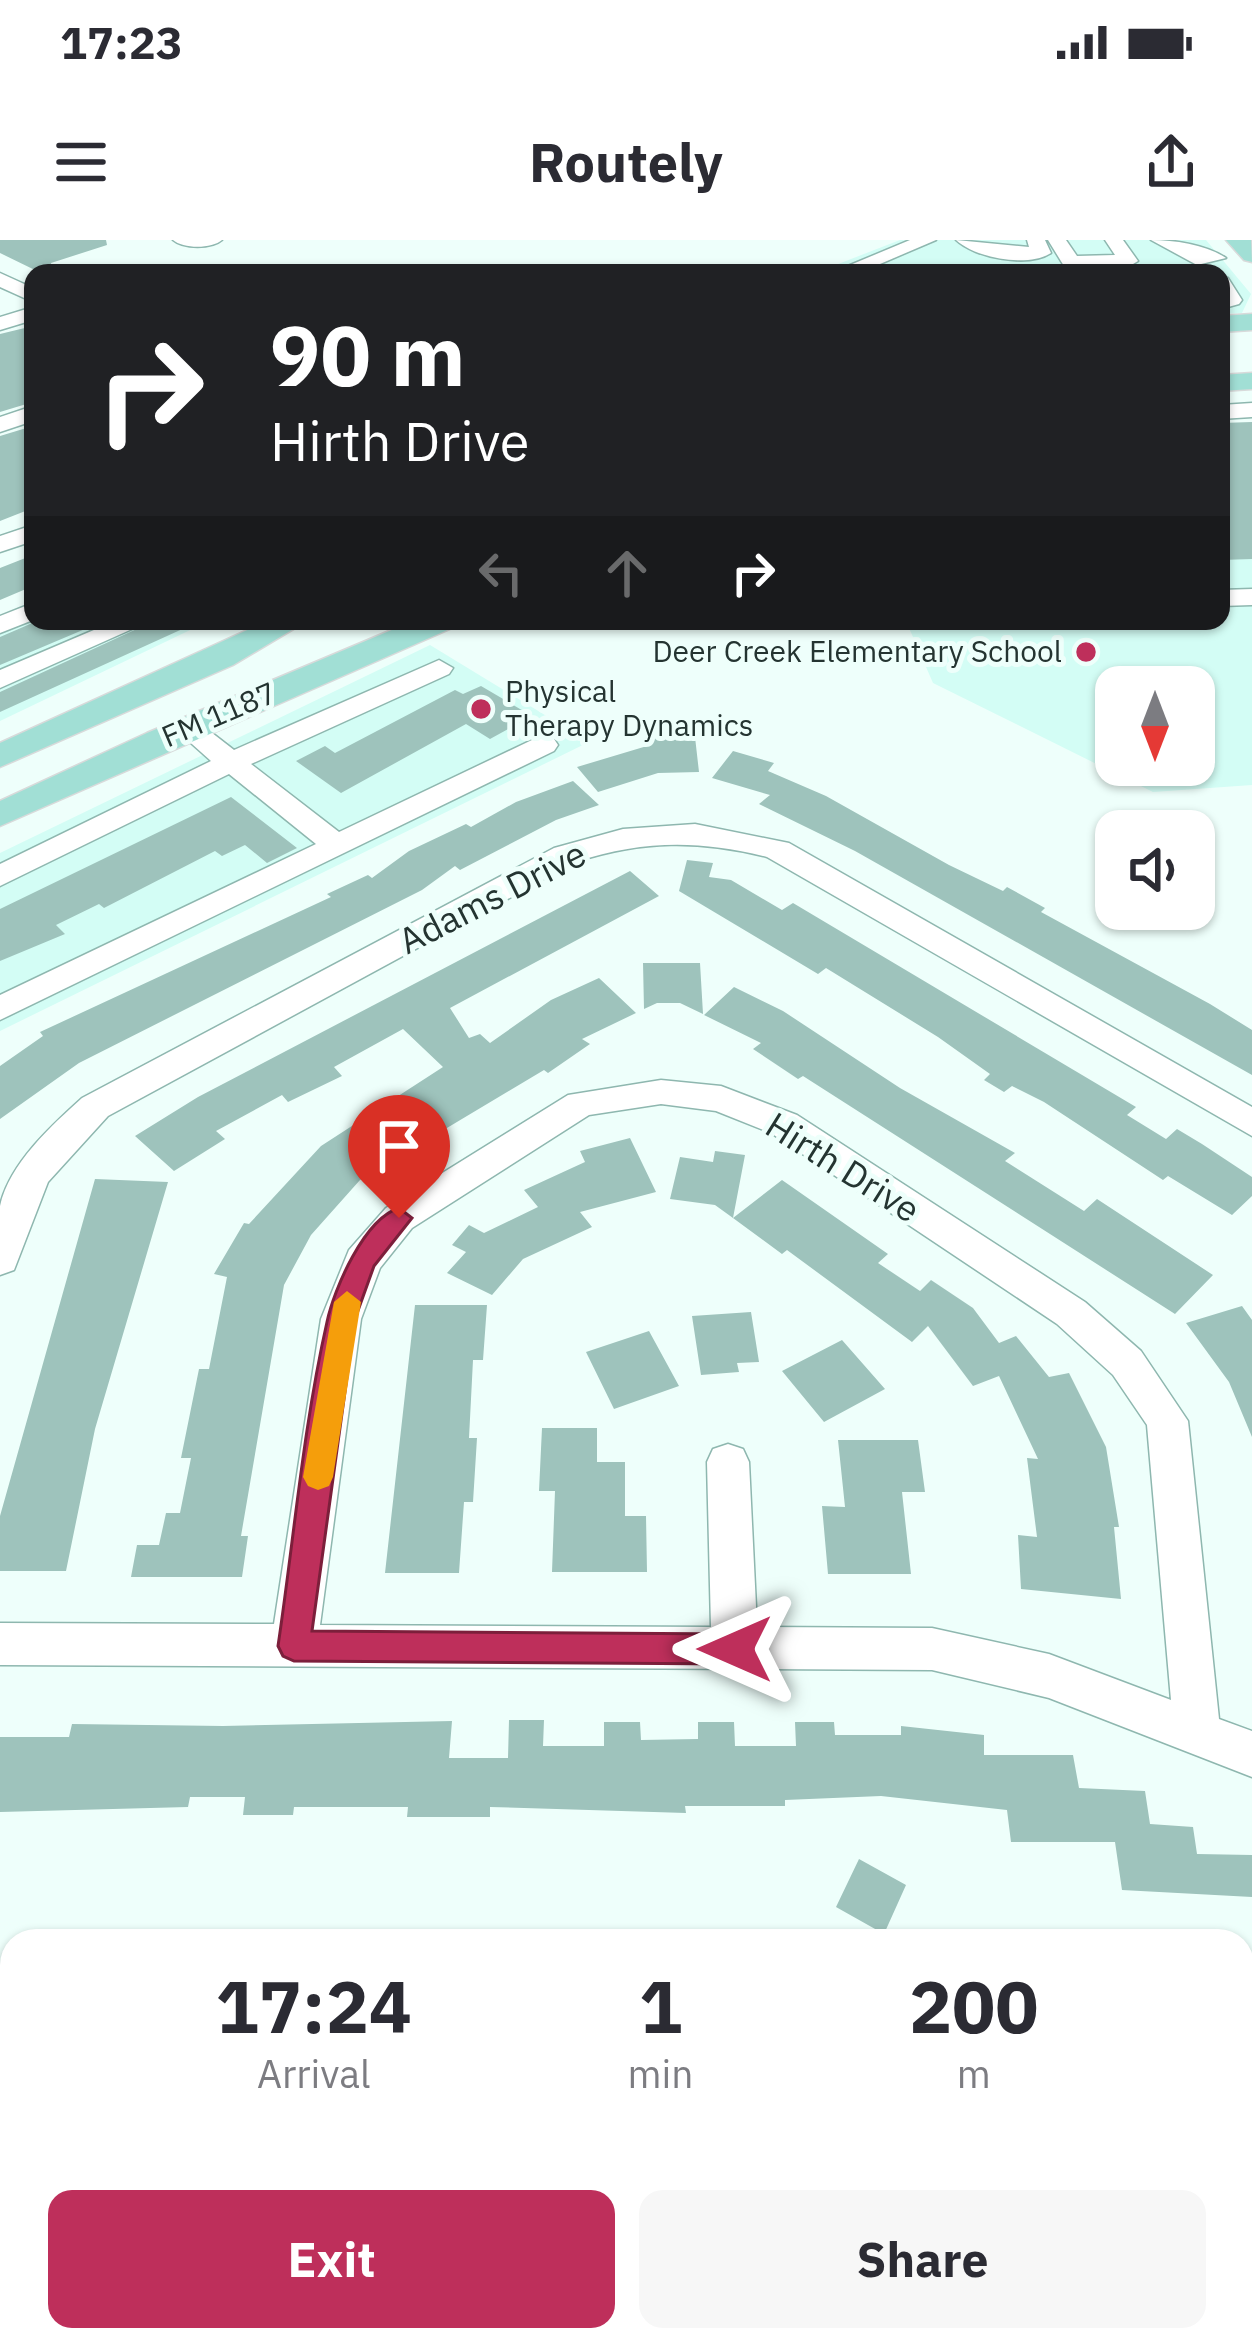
<!DOCTYPE html>
<style>
:root{--surface:#fff;--page:#f7f7f7;--text:#2b2b33;--muted:#7c7c81;--accent:#be2f5b}
body{margin:0;font-family:"IBM Plex Sans",sans-serif;background:var(--page);color:var(--text);height:100vh;display:flex;flex-direction:column;font-size:45px;white-space:nowrap}
*{box-sizing:border-box;margin:0}
p{font-size:39px;color:var(--muted)}
.icon{flex:none;width:66px;height:66px;fill:none;stroke:currentColor;stroke-width:2;stroke-linecap:round;stroke-linejoin:round}
.map{position:relative;flex:1;overflow:hidden}
.drawer{position:absolute;left:0px;top:1689px;width:1254px;height:423px;display:flex;flex-direction:column;background:var(--surface);border-radius:36px 36px 0 0;box-shadow:0 3px 9px #0004}
.drawer>*{flex:none}
.guide{position:absolute;left:24px;top:24px;width:1206px;height:366px;border-radius:24px;box-shadow:0 3px 9px #0004;background:#202124;color:#fff;overflow:hidden}
.needle{width:78px;rotate:180deg}
.fabs{position:absolute;left:1095px;top:426px;display:grid;gap:24px}
.fabs a{display:grid;place-items:center;width:120px;height:120px;border-radius:24px;background:var(--surface);box-shadow:0 3px 9px #0004;font-size:60px}
.pin{position:absolute;display:grid;place-items:center;width:102px;height:102px;color:#fff;margin:-123px -51px;border-radius:50% 50% 50% 0;rotate:-45deg;box-shadow:0 0 12px #0007}
.pin .icon{rotate:45deg}
.me{position:absolute;width:132px;margin:-66px;rotate:270deg;stroke-linejoin:round;filter:drop-shadow(0 0 9px #0008)}
.turn{display:flex;align-items:center;gap:42px;height:252px;padding:0 48px;font-size:54px}
.turn .icon{width:156px;height:156px;stroke-width:2.5}
.turn b{display:block;font-size:84px;line-height:102px}
.lanes{display:flex;align-items:center;height:114px;padding:0 48px;background:#0003;justify-content:center;gap:60px;direction:ltr}
.lanes .off{opacity:.35}
.eta{display:flex;justify-content:space-evenly;align-items:center;height:204px;text-align:center}
.eta b{font-size:72px;font-weight:700;line-height:84px}
.cta{display:flex;gap:24px;margin-top:auto;padding:24px 48px}
.cta a{flex:1;height:138px;border-radius:24px;background:var(--accent);color:#fff;font-size:48px;font-weight:700;line-height:138px;text-align:center}
.cta a+a{background:var(--page);color:var(--text)}
.status{display:flex;justify-content:space-between;align-items:center;height:84px;padding:0 60px;background:var(--surface);direction:ltr}
.status svg{height:33px;fill:currentColor}
header{display:flex;justify-content:space-between;align-items:center;height:156px;padding:0 48px;background:var(--surface);font-size:54px;font-weight:700}
.map>svg:first-child{display:block}
.built{fill:#d3fdf5;fill-rule:evenodd}
.forest{fill:#e3bfc4}
.building{fill:#9ec3bc}
.lines{fill:none;stroke-linecap:round;stroke-linejoin:round}
.minor-casing{stroke:#8eb7af;stroke-width:3}
.major-casing{stroke:#d8dada;stroke-width:3}
.minor{fill:#fff;fill-rule:evenodd}
.major{fill:#a1dfd5;fill-rule:evenodd}
.route{fill:#be2f5b;stroke:#7c1f3b;stroke-width:3}
.slow{fill:#f59e0b}
.poi-dot{fill:#be2f5b;stroke:#eefffb;stroke-width:4.5}
.labels{text-anchor:middle;stroke-width:10;stroke-linejoin:round;paint-order:stroke}
.far-poi-label{font-size:30px;fill:#243431;stroke:#eefffb;text-anchor:end}
.far-street-label{font-size:30px;fill:#243431;stroke:#eefffb}
.street-label{font-size:36px;fill:#243431;stroke:#eefffb}
</style>
<div class="status"><b>17:23</b><svg viewBox="0 0 49 12"><path d="M0 12V9h3v3zM5 12V6h3v6zM10 12V3h3v9zM15 12V0h3v12zM26 1h20v11H26zM47 4h2v5h-2z"/></svg></div>
<header><svg class="icon" aria-label="menu" viewBox="0 0 24 24"><path d="M4 6h16M4 12h16M4 18h16"/></svg>Routely<svg class="icon" aria-label="share" viewBox="0 0 24 24"><path d="M12 15V3M7 8l5-5 5 5M5 13v7h14v-7"/></svg></header>
<div class="map">
<svg width="1252" height="2110" viewBox="0 0 1252 2110">
<rect width="100%" height="100%" fill="#eefffb"/>
<path class="built" d="M900 0H1206L1251 54 1242 73 1221 74V33H815Z
M1252 219V545L1153 552 933 443 906 381H1221V221ZM1116 447H1194V525H1116Z
M33 375V381H209L0 481V389Z
M430 405 589 502 0 791V613Z"/>
<path class="forest" d="M1242 1805H1252V2110H1194L1193 2100H1242Z"/>
<path class="building" d="M0 0H106L107 5 51 23 53 33H41L0 13Z
M33 86V162L0 172V94Z
M1252 182V319L1221 320V183Z
M33 186V268L0 281V196Z
M33 315V346L0 360V328Z
M37 381H104L0 425V397Z
M154 381H200L0 472V452Z
M481 446 532 476 490 499 466 484 341 553 296 521 325 506 335 513 455 450 463 454Z
M695 497 699 532 658 533 598 552 577 527 647 506 646 498Z
M733 511 774 523 768 531 826 556 949 625 1003 651 1007 647 1045 668 1041 672 1210 764 1252 790V835L855 611 759 564 770 555 712 538Z
M573 541 599 565 556 580 460 630 455 626 422 650 79 823 0 879V826L43 796 40 792 331 657 327 654 368 635 372 638 409 611 466 584 471 587 516 562Z
M231 557 297 608 267 623 245 605 222 616 215 611 104 668 99 664 56 685 65 694 0 721V669Z
M687 620 713 623 709 637 731 640 782 670 793 663 1136 867 1127 875 1166 899 1177 889 1202 904 1252 937V956L1232 975 1168 936 1163 940 1044 862 1012 846 1004 852 984 840 990 834 938 797 826 728 818 734 679 651Z
M630 631 659 656 450 768 469 798 480 794 490 803 551 760 599 738 636 773 582 799 590 804 548 833 544 830 360 940 311 995 284 1045 241 1296H248L242 1337H131L137 1305H159L166 1273H180L191 1218H181L199 1129H209L227 1037 214 1034 244 983 249 984 321 906 443 827 403 789 334 827 342 836 288 862 282 855 216 891 225 899 174 931 135 896 198 857Z
M643 723H700L703 774 680 763H657L644 769Z
M734 747 783 771 900 848 1015 913 1005 921 1084 971 1097 959 1213 1035 1175 1074 803 836 798 839 753 809 761 803 704 775Z
M630 898 656 952 580 972 592 987 523 1019 492 1055 447 1033 466 1012 452 1005 469 985 484 993 538 967 524 950 585 922 580 911Z
M715 911 745 915 733 978 715 965 670 959 680 917 713 922Z
M95 939 168 942 95 1189 66 1331H0V1276Z
M782 940 888 1014 878 1023 920 1051 931 1040 973 1068 999 1103 1016 1096 1049 1137 1069 1133 1106 1207 1119 1287H1114L1121 1359 1021 1349 1018 1295 1037 1297 1027 1218 1038 1219 999 1136 973 1146 928 1086 912 1102 787 1010 782 1014 733 978Z
M415 1065H487L483 1120H473L469 1198H477L473 1262H464L459 1333H385Z
M1242 1066 1252 1080V1197L1229 1142 1186 1083Z
M751 1072 759 1122 737 1123 739 1132 701 1135 692 1076Z
M649 1091 679 1146 614 1169 586 1112Z
M842 1100 885 1149 824 1182 782 1131Z
M542 1188H597V1222H625V1276H646L647 1332H552L555 1251H539Z
M838 1200H918L925 1252H902L911 1334H828L822 1266 845 1267Z
M509 1480H544L543 1506H604V1482H640L641 1500 698 1499V1482H734L735 1506H796L795 1482H834L835 1495H901V1486L984 1495V1515H1073L1079 1548 1145 1551 1150 1584 1193 1587 1197 1614 1252 1615V1657L1122 1650 1115 1602H1011L1007 1570 881 1556 785 1560V1566H685L686 1573 490 1567V1577H407L408 1567H294L293 1575H243L245 1557H190L188 1567 0 1572V1497H69L72 1484 223 1486 452 1481 449 1518H508Z
M859 1619 906 1645 884 1694 836 1667Z"/>
<g class="lines">
<defs>
<path id="minor" d="M173 0H222C212 9 183 9 173 0Z
M910 0H936L859 33H831Z
M956 0 1029 7 1027 0H1045L1051 13C1028 28 975 18 956 0Z
M1048 0H1066L1077 16 1115 15 1105 0H1123L1138 21 1128 27 1071 28 1064 26Z
M1151 0C1176 0 1207 5 1226 18L1197 25Z
M0 33 33 48V62L0 47Z
M1221 36 1228 38 1242 60 1239 64 1221 69Z
M33 67V80L0 90V77Z
M1252 163V177L1221 179V165Z
M33 166V181L0 192V177Z
M33 285V301L0 312V296Z
M1252 349V365L1221 366V350Z
M33 363V380L0 393V376Z
M115 381H150L0 448V430Z
M439 420 453 428 449 434 251 524 339 592 534 499H554L558 505 554 511 0 780V755L316 604 229 534 0 646V624L211 521 174 488 178 482H198L234 510Z
M695 584 789 603 1252 867V896L767 617C699 600 643 600 576 622L108 876 48 942 14 1030 0 1035C0 1014 0 987 0 966 9 924 52 885 82 858L554 608 623 589Z
M661 840 721 846 797 875 1085 1062 1141 1111 1188 1181 1219 1479 1252 1491V1537L1049 1458 932 1430 0 1425V1383L274 1384 321 1079 349 1010 386 968 568 855ZM661 864 716 871 771 893 1057 1084 1113 1135 1147 1185 1171 1460 1049 1414 932 1388 757 1387 749 1222 743 1209 728 1204 713 1209 707 1222 711 1387 320 1385 361 1079 380 1028 412 988 589 875Z
M557 2100H615V2110H555Z"/>
<path id="major" d="M1226 0H1251L1252 22 1244 20Z
M1252 74V90L1221 92V76Z
M1252 133V149L1221 151V135Z
M267 381H307L233 425 0 527V503Z
M413 381H457L452 388 0 586V561L147 493Z"/>
</defs>
<use href="#minor" class="minor-casing"/>
<use href="#major" class="major-casing"/>
<use href="#minor" class="minor"/>
<use href="#major" class="major"/>
</g>
<path class="route" d="M399 968 412 978 374 1026 355 1079 312 1391 735 1394 747 1398 751 1409 747 1419 735 1424 294 1421 283 1416 278 1406C294 1299 303 1188 327 1082 334 1049 364 979 399 968Z"/>
<path class="slow" d="M347 1051 361 1062 333 1237 329 1246 318 1250 308 1246 303 1237 334 1062Z"/>
<g class="poi-dot">
<circle cx="1086" cy="412" r="12"/>
<circle cx="481" cy="469" r="12"/>
</g>
<g class="labels">
<g class="far-poi-label">
<text x="1062" y="422">Deer Creek Elementary School</text>
<text x="505" y="462" text-anchor="start">Physical<tspan x="505" dy="34">Therapy Dynamics</tspan></text>
</g>
<g class="far-street-label">
<text transform="translate(219 475) rotate(-23)" y="10">FM 1187</text>
</g>
<g class="street-label">
<text transform="translate(492 657) rotate(-27)" y="13">Adams Drive</text>
<text transform="translate(843 927) rotate(32)" y="13">Hirth Drive</text>
</g>
</g>
</svg>
<div class="fabs">
<a><svg class="needle" viewBox="-14 -14 28 28"><path d="M0-13l5 13h-10z" fill="#e53935"/><path d="M0 13l5-13h-10z" fill="#7c7c81"/></svg></a>
<a><svg class="icon" aria-label="sound" viewBox="0 0 24 24"><path d="M4 9h4l5-4v14l-5-4H4zM17 9q2 3 0 6"/></svg></a>
</div>
<div class="pin" style="left:399px;top:978px;background:#d93025"><svg class="icon" aria-label="arrive" viewBox="0 0 24 24"><path d="M6 21V4h12l-3 4 3 4H6"/></svg></div>
<svg class="me" style="left:735px;top:1409px" viewBox="-20 -20 40 40"><path d="M0-17L14 15 0 8-14 15z" fill="#be2f5b" stroke="#fff" stroke-width="4"/></svg>
<div class="guide">
<div class="turn"><svg class="icon" aria-label="right" viewBox="0 0 24 24"><path d="M7 20v-9h11M14 6l5 5-5 5"/></svg><div><b>90 m</b>Hirth Drive</div></div>
<div class="lanes"><svg class="icon off" aria-label="left" viewBox="0 0 24 24"><path d="M17 20v-9H6M10 6l-5 5 5 5"/></svg><svg class="icon off" aria-label="ahead" viewBox="0 0 24 24"><path d="M12 20V5M6 11l6-6 6 6"/></svg><svg class="icon" aria-label="right" viewBox="0 0 24 24"><path d="M7 20v-9h11M14 6l5 5-5 5"/></svg></div>
</div>
<section class="drawer">
<div class="eta">
<div><b>17:24</b><p>Arrival</p></div>
<div><b>1</b><p>min</p></div>
<div><b>200</b><p>m</p></div>
</div>
<div class="cta"><a>Exit</a><a>Share</a></div>
</section>
</div>
